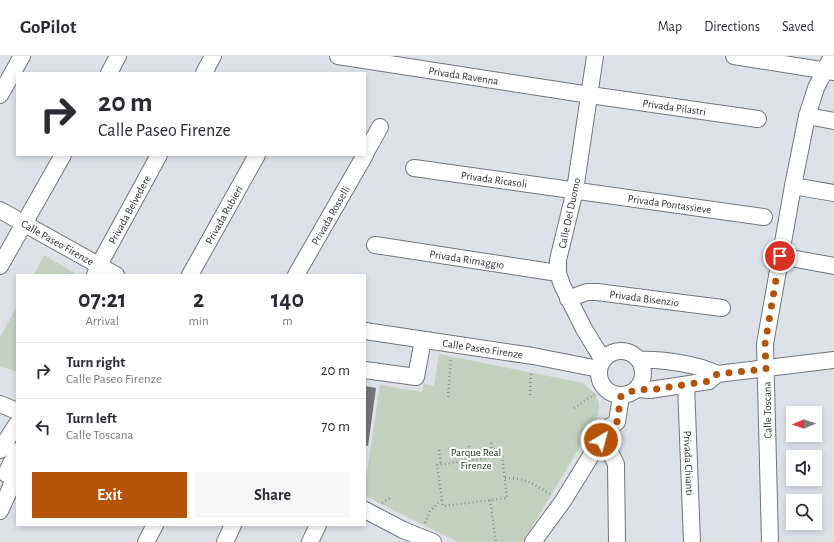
<!DOCTYPE html>
<style>
:root{--surface:#fff;--page:#f7f7f7;--text:#2b2b33;--muted:#7c7c81;--line:#e1e1e2;--accent:#b45309}
body{margin:0;font-family:"Alegreya Sans",sans-serif;background:var(--page);color:var(--text);height:100vh;display:flex;flex-direction:column;font-size:15px;white-space:nowrap}
*{box-sizing:border-box;margin:0}
p{font-size:13px;color:var(--muted)}
.icon{flex:none;width:22px;height:22px;fill:none;stroke:currentColor;stroke-width:2;stroke-linecap:round;stroke-linejoin:round}
.map{position:relative;flex:1;overflow:hidden}
.sheet{position:absolute;left:16px;top:218px;width:350px;height:252px;display:flex;flex-direction:column;background:var(--surface);border-radius:0px;box-shadow:0 2px 6px #0003}
.sheet>*{flex:none}
.hud{position:absolute;left:16px;top:16px;width:350px;height:84px;border-radius:0px;box-shadow:0 2px 6px #0003;background:#fff;color:var(--text);overflow:hidden}
.needle{width:26px;rotate:268deg}
.controls{position:absolute;left:786px;top:350px;display:grid;gap:8px}
.controls a{display:grid;place-items:center;width:36px;height:36px;border-radius:0px;background:var(--surface);box-shadow:0 2px 6px #0003;font-size:20px}
.pin{position:absolute;display:grid;place-items:center;width:34px;height:34px;color:#fff;margin:-17px;border:2px solid #fff;border-radius:50%;box-shadow:0 1px 4px #0007}
.me{position:absolute;width:44px;margin:-22px;rotate:37deg;stroke-linejoin:round;filter:drop-shadow(0 0 3px #0008)}
.turn{display:flex;align-items:center;gap:14px;height:84px;padding:0 16px;font-size:18px}
.turn .icon{width:52px;height:52px;stroke-width:2.5}
.turn b{display:block;font-size:28px;line-height:34px}
.eta{display:flex;justify-content:space-evenly;align-items:center;height:68px;text-align:center}
.eta b{font-size:24px;font-weight:700;line-height:28px}
.cta{display:flex;gap:8px;margin-top:auto;padding:8px 16px}
.cta a{flex:1;height:46px;border-radius:0px;background:var(--accent);color:#fff;font-size:16px;font-weight:700;line-height:46px;text-align:center}
.cta a+a{background:var(--page);color:var(--text)}
ul{padding:0;list-style:none}
li{display:flex;align-items:center;gap:12px;height:56px;padding:0 16px;border-top:1px solid var(--line)}
li div{flex:1}
li b{display:block;font-size:15px}
li em{font-style:normal}
header{display:flex;align-items:center;gap:24px;box-sizing:border-box;height:56px;padding:0 20px;background:var(--surface);border-bottom:1px solid var(--line)}
header strong{font-size:19px}
nav{display:flex;gap:22px;margin-inline-start:auto;font-size:14px}
.map>svg:first-child{display:block}
.green{fill:#c3d1bf}
.building{fill:#70757b}
.lines{fill:none;stroke-linecap:round;stroke-linejoin:round}
.minor-casing{stroke:#71757b;stroke-width:18}
.path{stroke:#8a8d92;stroke-width:2.5;stroke-dasharray:1 3;stroke-linecap:butt}
.minor{stroke:#fff;stroke-width:16}
.route{stroke:#b45309;stroke-width:7;stroke-dasharray:0 12.6}
.labels{text-anchor:middle;stroke-width:4;stroke-linejoin:round;paint-order:stroke}
.street-label{font-size:11px;fill:#2e3032;stroke:#fff}
.park-label{font-size:11px;fill:#17370c;stroke:#fff}
</style>
<header>
<strong>GoPilot</strong>
<nav><a>Map</a><a>Directions</a><a>Saved</a></nav>
</header>
<div class="map">
<svg width="834" height="486" viewBox="0 0 834 486">
<rect width="100%" height="100%" fill="#dde2e9"/>
<path class="green" d="M44 199 76 218 75 219H34Z
M17 250V316L0 310V281Z
M439 298 583 327C597 338 603 346 596 364L523 486H458L365 440V430L380 329 422 336 424 328 434 330Z"/>
<path class="building" d="M365 330 376 332 368 390 365 389Z"/>
<g class="lines">
<defs>
<g id="minor">
<path id="s1" d="M338 0 590 39 758 63"/>
<path d="M595 0 575 134 558 204V217L562 229 584 273 603 304"/>
<path d="M734 0 834 16"/>
<path d="M109 17 118 0"/>
<path d="M204 17 213 0"/>
<path d="M0 39 22 0"/>
<path d="M807 60 834 65"/>
<path d="M365 98 380 71"/>
<path id="s2" d="M414 112 764 161"/>
<path d="M793 130 834 137"/>
<path id="s3" d="M0 154 116 219"/>
<path id="s4" d="M375 189 558 217"/>
<path d="M780 200 834 210"/>
<path d="M0 210 63 99"/>
<path id="s5" d="M95 219 99 209 159 99"/>
<path id="s6" d="M190 219 257 99"/>
<path id="s7" d="M296 219 365 99"/>
<path id="s8" d="M568 243 587 236H597L722 252"/>
<path id="s9" d="M365 275 533 300 599 313"/>
<circle cx="621" cy="317" r="22"/>
<path d="M639 304C660 303 699 308 717 318L834 304"/>
<path d="M365 314 416 321 423 284"/>
<path id="s10" d="M686 329 692 486"/>
<path d="M637 333 650 334 709 325 717 318"/>
<path d="M0 348 17 355"/>
<path d="M601 384 611 398 616 408 617 486"/>
<path d="M0 394 17 368"/>
<path d="M6 418 17 395"/>
<path d="M365 454 403 474 433 486"/>
<path d="M0 455 10 433 17 410"/>
<path d="M146 486 155 469"/>
<path d="M225 486 233 469"/>
<path d="M310 486 318 469"/>
<path d="M533 486 563 445 608 372 617 366 621 340"/>
<path d="M770 486 765 288 793 130 807 60 816 32 832 0"/>
</g>
</defs>
<use href="#minor" class="minor-casing"/>
<path class="path" d="M530 339 531 315
M448 341 451 302
M574 352 604 332
M491 387 493 401
M469 390 471 405
M439 394 441 409
M502 400 507 442 443 450 437 409Z
M505 422C526 422 533 428 550 438
M490 444 496 486
M382 447 392 441
M425 467 430 455 441 444"/>
<use href="#minor" class="minor"/>
</g>
<g class="lines">
<path class="route" d="M601 384 608 372 617 366 621 340 637 333 650 334 709 325 717 318 766 313 765 288 780 200"/>
</g>
<g class="labels">
<g class="street-label">
<text dy="4" stroke="none"><textPath href="#s1" startOffset="127">Privada Ravenna</textPath></text>
<text dy="4" stroke="none"><textPath href="#s1" startOffset="340">Privada Pilastri</textPath></text>
<text dy="4" stroke="none"><textPath href="#s2" startOffset="81">Privada Ricasoli</textPath></text>
<text dy="4" stroke="none"><textPath href="#s2" startOffset="258">Privada Pontassieve</textPath></text>
<text dy="4" stroke="none"><textPath href="#s5" startOffset="74">Privada Belvedere</textPath></text>
<text transform="translate(569 157) rotate(-78)" y="4">Calle Del Duomo</text>
<text dy="4" stroke="none"><textPath href="#s6" startOffset="69">Privada Rubieri</textPath></text>
<text dy="4" stroke="none"><textPath href="#s7" startOffset="69">Privada Rosselli</textPath></text>
<text dy="4" stroke="none"><textPath href="#s3" startOffset="66">Calle Paseo Firenze</textPath></text>
<text dy="4" stroke="none"><textPath href="#s4" startOffset="93">Privada Rimaggio</textPath></text>
<text dy="4" stroke="none"><textPath href="#s8" startOffset="78">Privada Bisenzio</textPath></text>
<text dy="4" stroke="none"><textPath href="#s9" startOffset="119">Calle Paseo Firenze</textPath></text>
<text transform="translate(767 354) rotate(-91)" y="4">Calle Toscana</text>
<text dy="4" stroke="none"><textPath href="#s10" startOffset="78">Privada Chianti</textPath></text>
</g>
<g class="park-label">
<text x="476" y="400">Parque Real<tspan x="476" dy="13">Firenze</tspan></text>
</g>
</g>
</svg>
<div class="controls">
<a><svg class="needle" viewBox="-14 -14 28 28"><path d="M0-13l5 13h-10z" fill="#e53935"/><path d="M0 13l5-13h-10z" fill="#7c7c81"/></svg></a>
<a><svg class="icon" aria-label="sound" viewBox="0 0 24 24"><path d="M4 9h4l5-4v14l-5-4H4zM17 9q2 3 0 6"/></svg></a>
<a><svg class="icon" aria-label="search" viewBox="0 0 24 24"><circle cx="10" cy="10" r="6"/><path d="M15 15l6 6"/></svg></a>
</div>
<div class="pin" style="left:780px;top:200px;background:#d93025"><svg class="icon" aria-label="arrive" viewBox="0 0 24 24"><path d="M6 21V4h12l-3 4 3 4H6"/></svg></div>
<svg class="me" style="left:601px;top:384px" viewBox="-20 -20 40 40"><circle r="17" fill="#b45309" stroke="#fff" stroke-width="3"/><path d="M0-11L8 9 0 5-8 9z" fill="#fff"/></svg>
<div class="hud">
<div class="turn"><svg class="icon" aria-label="right" viewBox="0 0 24 24"><path d="M7 20v-9h11M14 6l5 5-5 5"/></svg><div><b>20 m</b>Calle Paseo Firenze</div></div>
</div>
<section class="sheet">
<div class="eta">
<div><b>07:21</b><p>Arrival</p></div>
<div><b>2</b><p>min</p></div>
<div><b>140</b><p>m</p></div>
</div>
<ul>
<li><svg class="icon" aria-label="right" viewBox="0 0 24 24"><path d="M7 20v-9h11M14 6l5 5-5 5"/></svg><div><b>Turn right</b><p>Calle Paseo Firenze</p></div><em>20 m</em></li>
<li><svg class="icon" aria-label="left" viewBox="0 0 24 24"><path d="M17 20v-9H6M10 6l-5 5 5 5"/></svg><div><b>Turn left</b><p>Calle Toscana</p></div><em>70 m</em></li>
</ul>
<div class="cta"><a>Exit</a><a>Share</a></div>
</section>
</div>
